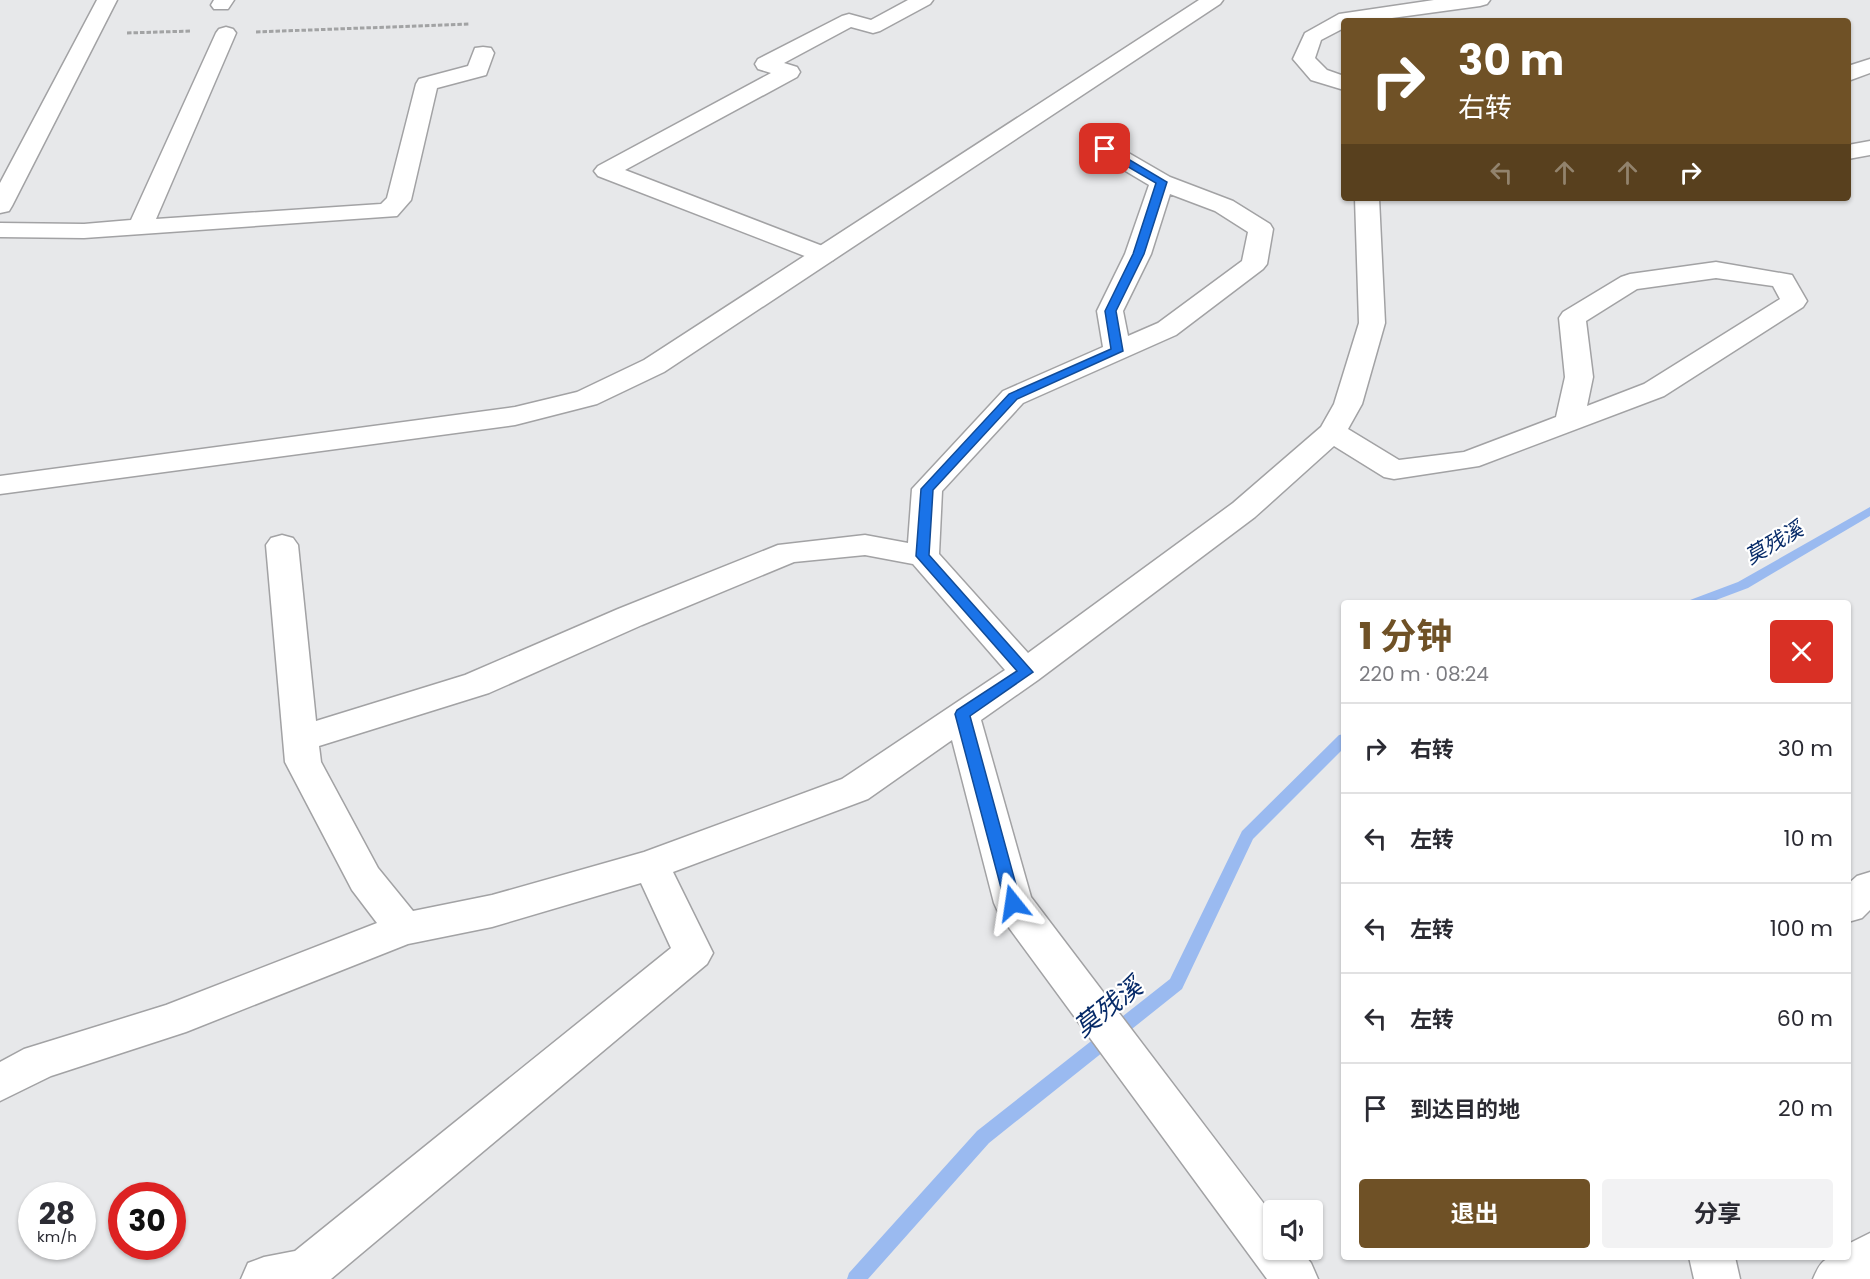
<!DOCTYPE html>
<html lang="zh">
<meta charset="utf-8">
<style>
:root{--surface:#fff;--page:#f2f2f3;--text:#2b2b33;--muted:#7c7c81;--line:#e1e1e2;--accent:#6f5126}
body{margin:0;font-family:Poppins,"Noto Sans SC",sans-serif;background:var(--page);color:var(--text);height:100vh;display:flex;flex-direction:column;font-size:22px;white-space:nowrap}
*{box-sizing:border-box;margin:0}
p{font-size:20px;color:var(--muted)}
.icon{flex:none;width:33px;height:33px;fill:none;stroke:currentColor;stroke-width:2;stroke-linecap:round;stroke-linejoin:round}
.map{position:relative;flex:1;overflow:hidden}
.drawer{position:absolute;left:1341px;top:600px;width:510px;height:660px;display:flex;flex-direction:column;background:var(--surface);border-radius:6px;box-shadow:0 2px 4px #0004}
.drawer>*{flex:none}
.hud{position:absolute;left:1341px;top:18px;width:510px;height:183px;border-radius:6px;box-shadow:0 2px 4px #0004;background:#6f5126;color:#fff;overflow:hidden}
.buttons{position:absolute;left:1263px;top:1200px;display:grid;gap:12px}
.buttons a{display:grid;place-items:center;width:60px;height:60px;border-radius:6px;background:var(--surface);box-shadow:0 2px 4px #0004;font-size:30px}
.speed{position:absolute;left:18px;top:1182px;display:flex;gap:12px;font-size:30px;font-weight:700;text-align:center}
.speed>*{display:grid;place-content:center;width:78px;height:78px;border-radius:50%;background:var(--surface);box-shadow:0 2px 4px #0004;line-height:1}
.speed small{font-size:15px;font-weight:400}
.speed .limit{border:9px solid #d22;background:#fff;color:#111}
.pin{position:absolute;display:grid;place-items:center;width:51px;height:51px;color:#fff;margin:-26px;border-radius:12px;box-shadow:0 3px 9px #0006}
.me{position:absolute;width:66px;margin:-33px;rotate:345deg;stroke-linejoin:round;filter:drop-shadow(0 0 4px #0008)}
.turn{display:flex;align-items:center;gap:21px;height:126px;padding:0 18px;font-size:27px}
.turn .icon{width:78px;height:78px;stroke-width:2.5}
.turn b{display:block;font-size:42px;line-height:51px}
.lanes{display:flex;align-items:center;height:57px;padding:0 18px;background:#0003;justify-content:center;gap:30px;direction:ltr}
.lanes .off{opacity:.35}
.round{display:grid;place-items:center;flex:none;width:63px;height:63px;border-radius:6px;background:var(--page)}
.head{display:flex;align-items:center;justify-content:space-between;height:102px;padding:0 18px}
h1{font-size:36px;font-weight:700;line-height:45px;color:var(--accent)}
.button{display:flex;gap:12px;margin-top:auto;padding:12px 18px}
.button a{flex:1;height:69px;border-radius:6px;background:var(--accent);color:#fff;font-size:24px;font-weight:700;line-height:69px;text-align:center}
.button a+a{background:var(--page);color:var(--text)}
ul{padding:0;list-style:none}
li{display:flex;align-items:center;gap:18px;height:90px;padding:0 18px;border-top:2px solid var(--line)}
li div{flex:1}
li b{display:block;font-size:22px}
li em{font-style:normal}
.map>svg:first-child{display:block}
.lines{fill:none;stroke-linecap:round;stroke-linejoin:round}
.stream{fill:#9abaf0;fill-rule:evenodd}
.minor-casing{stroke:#a2a2a4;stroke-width:3}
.tertiary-casing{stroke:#a2a2a4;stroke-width:3}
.path{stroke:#a2a3a4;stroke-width:3;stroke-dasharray:4.5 2;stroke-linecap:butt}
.minor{fill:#fff;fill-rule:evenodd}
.tertiary{fill:#fff;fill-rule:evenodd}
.route{fill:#1a73e8;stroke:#114b97;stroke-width:1.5}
.labels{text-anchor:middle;stroke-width:4.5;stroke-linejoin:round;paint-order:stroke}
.water-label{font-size:21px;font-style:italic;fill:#062a68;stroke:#fff}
.near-water-label{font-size:26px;font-style:italic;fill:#062a68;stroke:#fff}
</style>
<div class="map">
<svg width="1870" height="1279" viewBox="0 0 1870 1279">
<rect width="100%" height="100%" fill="#e7e8ea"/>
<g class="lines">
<path class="stream" d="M1870 507V516L1748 588 1708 603H1688L1690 600 1738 582Z
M1344 734V748L1253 839 1182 989 989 1143 868 1279H847L849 1273 977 1131 1170 979 1242 831 1339 735Z"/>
<defs>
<path id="minor" d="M97 0H117L12 206 9 211 0 213V183Z
M214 0H234L228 9H214L211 5Z
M908 0H933L930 4 880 31 873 33 851 27 784 63 797 67 800 72 797 77 625 170 833 250 837 255 833 260 824 263 815 260 598 176 594 171 598 166 771 73 758 69 755 64 758 59 842 16 849 14 871 20Z
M1434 0H1490L1487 4 1480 6 1370 21H1344V28L1321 40 1315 58 1327 70 1344 76V90L1311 80 1293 59 1305 33 1339 14Z
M226 27 233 29 236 33 156 219 381 204 387 198 416 84 419 79 468 66 475 48 483 47 491 48 494 53 486 75 437 88 411 200 397 216 84 238 0 237V223L84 224 131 220 216 33 219 29Z
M1870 59V73L1848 81V66Z
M1870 141V155L1848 159V145Z
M1105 142 1113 144 1170 177 1233 201 1270 224 1273 229 1267 264 1263 269 1176 335 1023 403 942 491 939 554 1028 653 1233 503 1321 427 1334 404 1359 323 1355 198H1379L1385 323 1362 404 1348 429 1399 460 1464 452 1556 417 1565 377 1559 318 1563 312 1621 277 1630 274 1716 262 1792 275 1807 301 1803 307 1664 396 1479 466 1394 479 1384 477 1334 446 1255 517 1038 680 981 720 1031 897 1274 1217V1250H1300L1311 1263 1318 1279H1267L999 914 994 903 952 740 868 799 673 872 713 953 707 964 331 1279H241L248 1263 264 1257 295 1251 671 948 641 883 492 927 408 944 186 1032 51 1076 0 1101V1062L24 1049 166 1005 377 923 352 890 285 762 266 545 271 538 282 535 293 538 298 545 316 721 465 675 618 609 778 545 865 535 908 543 912 489 1003 391 1103 347 1097 311 1125 254 1149 185 1097 154 1093 149 1097 144ZM1170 194 1215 211 1248 232 1242 261 1158 323 1128 336 1123 311 1151 254ZM1716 278 1773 286 1780 299 1644 384 1587 406 1593 377 1586 321 1637 289ZM865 555 913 564 1005 670 842 779 644 852 492 895 413 911 378 868 321 762 319 746 489 693 642 625 794 562Z
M1870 872V910L1862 918 1848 922V884L1857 876Z
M1870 1233V1279H1813C1822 1258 1825 1257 1848 1257V1244Z
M1689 1257H1735L1740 1279H1694Z"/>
<path id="tertiary" d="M1199 0H1223L1220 4 664 372 597 404 515 425 0 494V476L515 407 577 392 644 360Z"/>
</defs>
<use href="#minor" class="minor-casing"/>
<use href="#tertiary" class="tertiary-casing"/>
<path class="path" d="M256 32 470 24
M127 33 191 31"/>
<use href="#minor" class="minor"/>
<use href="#tertiary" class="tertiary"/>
</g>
<path class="route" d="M1101 147H1108L1167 182 1144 254 1116 311 1123 351 1017 399 933 490 929 555 1033 672 970 716 1021 903 1019 908 1013 910 1008 908 1005 903 955 714 957 710 1017 671 916 556 921 489 1009 394 1111 349 1105 311 1133 254 1156 183 1101 151Z"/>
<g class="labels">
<g class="water-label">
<text transform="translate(1774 543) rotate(-30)" y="7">莫残溪</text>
</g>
<g class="near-water-label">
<text transform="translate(1108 1007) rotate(-38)" y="9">莫残溪</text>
</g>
</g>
</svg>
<div class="buttons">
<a><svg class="icon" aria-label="sound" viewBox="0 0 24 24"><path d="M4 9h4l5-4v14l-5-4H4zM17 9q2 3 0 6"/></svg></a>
</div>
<div class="speed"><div>28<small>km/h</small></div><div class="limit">30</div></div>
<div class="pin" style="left:1105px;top:149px;background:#d93025"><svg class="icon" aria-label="arrive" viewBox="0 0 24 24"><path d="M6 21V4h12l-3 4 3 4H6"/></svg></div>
<svg class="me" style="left:1013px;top:903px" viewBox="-20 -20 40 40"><path d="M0-17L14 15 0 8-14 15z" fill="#1a73e8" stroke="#fff" stroke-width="4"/></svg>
<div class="hud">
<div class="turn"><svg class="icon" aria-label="right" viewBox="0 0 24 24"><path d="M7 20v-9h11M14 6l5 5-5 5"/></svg><div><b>30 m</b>右转</div></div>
<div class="lanes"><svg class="icon off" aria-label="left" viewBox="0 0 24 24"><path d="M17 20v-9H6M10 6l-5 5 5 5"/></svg><svg class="icon off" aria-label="ahead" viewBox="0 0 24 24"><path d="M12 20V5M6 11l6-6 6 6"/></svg><svg class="icon off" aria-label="ahead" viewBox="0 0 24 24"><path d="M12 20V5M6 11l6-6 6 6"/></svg><svg class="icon" aria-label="right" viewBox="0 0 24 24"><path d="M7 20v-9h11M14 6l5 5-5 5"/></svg></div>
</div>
<section class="drawer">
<div class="head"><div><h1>1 分钟</h1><p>220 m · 08:24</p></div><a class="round" style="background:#d93025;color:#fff"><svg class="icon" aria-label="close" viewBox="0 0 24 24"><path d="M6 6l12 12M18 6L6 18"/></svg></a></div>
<ul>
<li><svg class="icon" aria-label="right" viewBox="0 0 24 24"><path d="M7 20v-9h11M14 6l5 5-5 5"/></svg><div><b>右转</b></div><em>30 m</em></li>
<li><svg class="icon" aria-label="left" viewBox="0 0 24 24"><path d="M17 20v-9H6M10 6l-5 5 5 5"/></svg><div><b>左转</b></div><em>10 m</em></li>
<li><svg class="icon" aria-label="left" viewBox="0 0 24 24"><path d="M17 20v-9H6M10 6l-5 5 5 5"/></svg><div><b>左转</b></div><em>100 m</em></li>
<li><svg class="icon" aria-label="left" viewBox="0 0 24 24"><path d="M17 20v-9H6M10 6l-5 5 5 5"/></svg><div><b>左转</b></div><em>60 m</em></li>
<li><svg class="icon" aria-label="arrive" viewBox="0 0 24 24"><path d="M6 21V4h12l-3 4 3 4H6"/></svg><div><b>到达目的地</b></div><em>20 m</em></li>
</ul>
<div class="button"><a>退出</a><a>分享</a></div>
</section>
</div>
